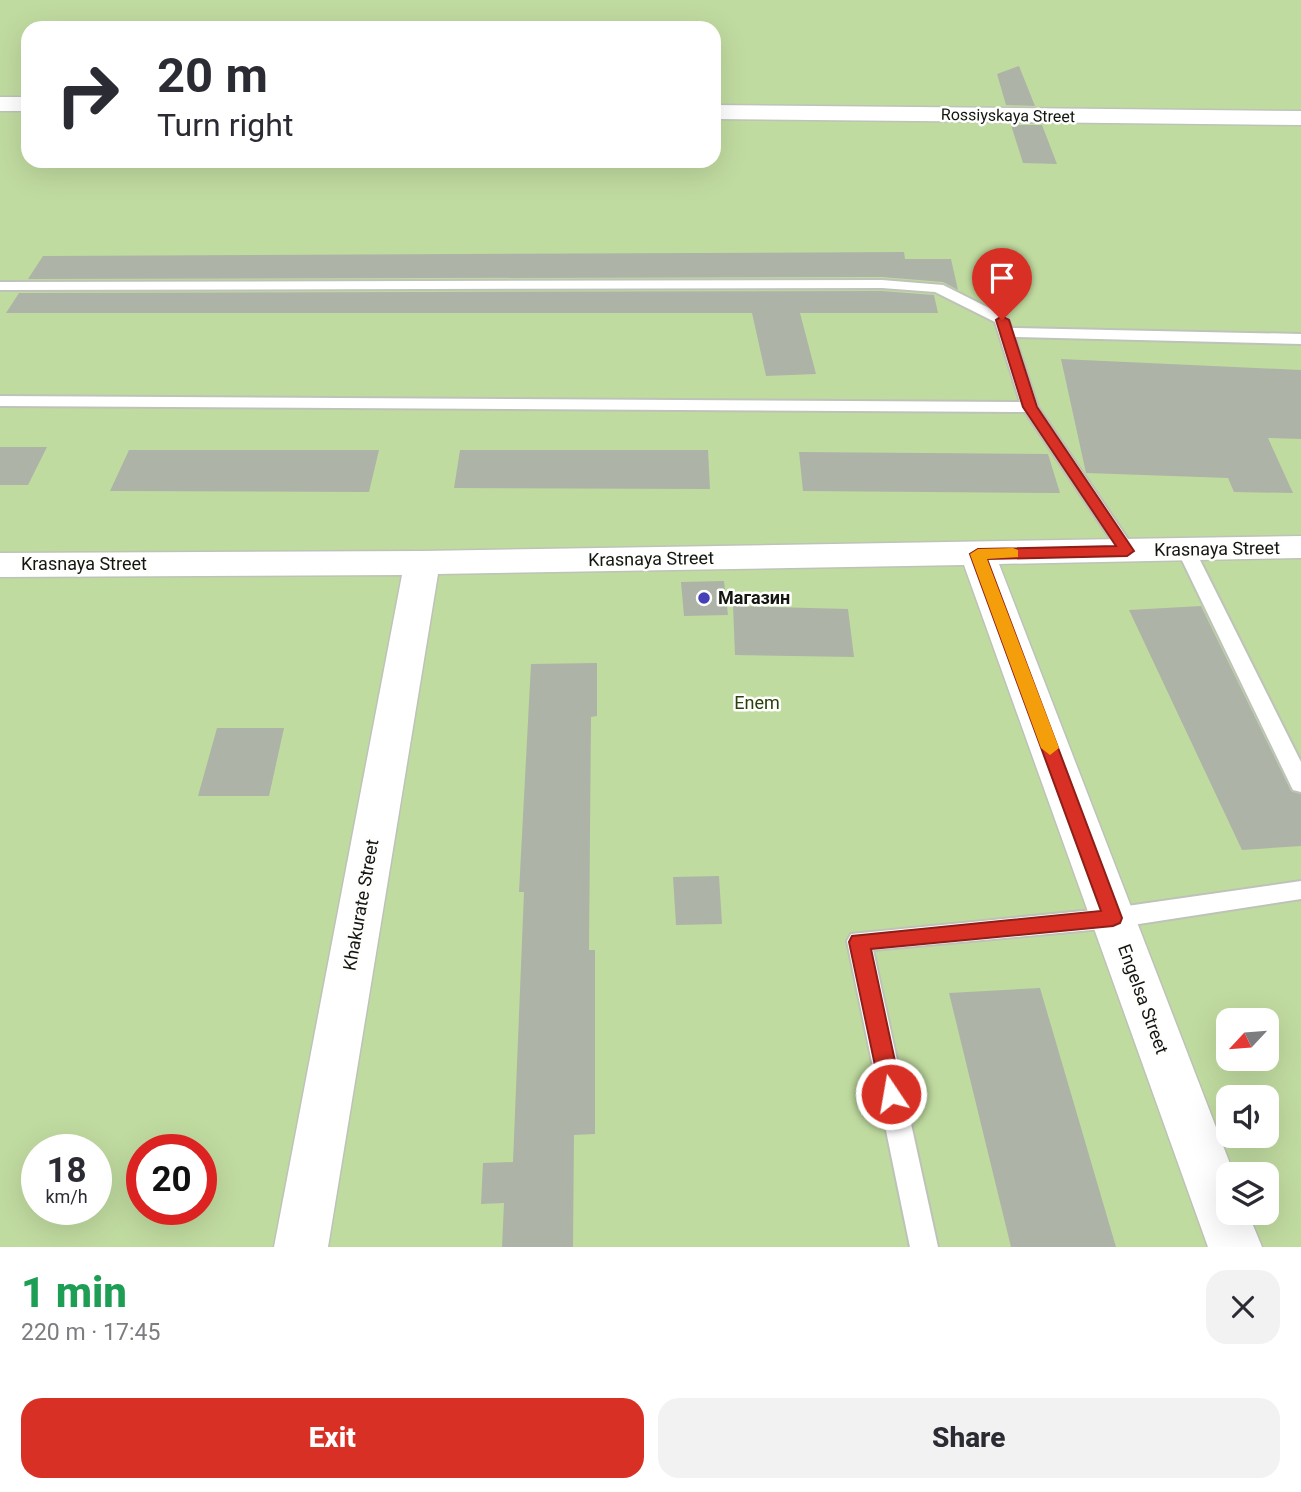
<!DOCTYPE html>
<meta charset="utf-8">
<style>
:root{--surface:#fff;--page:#f2f2f3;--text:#2b2b33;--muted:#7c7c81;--accent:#d93025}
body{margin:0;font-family:Roboto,sans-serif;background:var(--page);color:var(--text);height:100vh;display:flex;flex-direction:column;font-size:26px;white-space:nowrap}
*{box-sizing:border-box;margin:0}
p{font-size:23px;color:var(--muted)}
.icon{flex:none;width:38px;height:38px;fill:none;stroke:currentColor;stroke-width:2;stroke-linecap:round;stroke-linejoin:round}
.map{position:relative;height:1247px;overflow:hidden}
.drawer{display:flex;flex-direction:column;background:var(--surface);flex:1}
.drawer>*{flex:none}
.guide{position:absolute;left:21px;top:21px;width:700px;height:147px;border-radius:21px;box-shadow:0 7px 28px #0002;background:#fff;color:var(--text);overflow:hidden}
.needle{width:46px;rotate:244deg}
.fabs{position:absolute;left:1216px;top:1008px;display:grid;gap:14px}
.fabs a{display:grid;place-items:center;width:63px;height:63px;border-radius:14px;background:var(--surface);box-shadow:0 7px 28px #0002;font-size:35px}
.speed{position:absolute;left:21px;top:1134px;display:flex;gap:14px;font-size:35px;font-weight:700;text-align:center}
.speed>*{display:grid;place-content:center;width:91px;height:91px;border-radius:50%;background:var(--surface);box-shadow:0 7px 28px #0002;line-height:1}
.speed small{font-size:18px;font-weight:400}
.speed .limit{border:10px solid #d22;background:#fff;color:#111}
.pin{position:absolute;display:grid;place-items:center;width:60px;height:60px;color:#fff;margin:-72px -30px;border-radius:50% 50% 50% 0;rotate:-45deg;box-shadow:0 0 7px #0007}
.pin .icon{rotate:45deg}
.me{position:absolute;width:77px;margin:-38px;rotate:348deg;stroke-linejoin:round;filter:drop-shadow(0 0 5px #0008)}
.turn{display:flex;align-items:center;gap:24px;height:147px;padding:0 21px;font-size:32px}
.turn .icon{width:91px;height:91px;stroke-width:2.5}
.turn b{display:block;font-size:49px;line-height:60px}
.round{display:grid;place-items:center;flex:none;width:74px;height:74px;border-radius:21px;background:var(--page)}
.head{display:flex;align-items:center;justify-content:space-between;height:119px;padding:0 21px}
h1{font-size:42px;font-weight:800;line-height:52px;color:#1e9e55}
.primary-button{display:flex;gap:14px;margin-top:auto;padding:14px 21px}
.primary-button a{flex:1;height:80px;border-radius:21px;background:var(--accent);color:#fff;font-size:28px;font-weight:800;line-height:80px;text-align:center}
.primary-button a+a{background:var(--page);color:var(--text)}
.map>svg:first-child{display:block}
.green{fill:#c0dba0;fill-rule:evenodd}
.building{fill:#adb3a7}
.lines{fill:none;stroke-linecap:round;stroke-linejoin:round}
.lane-casing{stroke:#bdc3b7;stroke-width:4}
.street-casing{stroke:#bdc3b7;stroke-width:3}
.lane{fill:#fff;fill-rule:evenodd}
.street{fill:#fff;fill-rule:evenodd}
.route{fill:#d93025;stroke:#8d1f18;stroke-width:2}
.slow{fill:#f59e0b}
.poi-dot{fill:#4540b6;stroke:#fefffc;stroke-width:2.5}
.labels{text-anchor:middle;stroke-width:5;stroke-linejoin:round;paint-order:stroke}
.far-street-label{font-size:16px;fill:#141612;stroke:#fefffc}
.street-label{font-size:18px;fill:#141612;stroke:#fefffc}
.poi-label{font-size:18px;font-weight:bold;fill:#141612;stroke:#fefffc;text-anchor:start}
.park-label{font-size:18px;fill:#2b3e0d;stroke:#fefffc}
</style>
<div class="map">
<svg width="1301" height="1247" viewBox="0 0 1301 1247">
<rect width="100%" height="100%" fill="#edf4e7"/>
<path class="green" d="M0 0H1301V1247H0ZM28 28H714V161H28ZM1228 1020H1267V1059H1228ZM1228 1097H1267V1136H1228ZM37 1150H96V1209H37ZM142 1150H201V1209H142ZM1228 1174H1267V1213H1228Z"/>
<path class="building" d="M1019 66 1035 106 1006 105 997 74Z
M1011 125H1042L1057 164 1023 163Z
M904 252 905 259H951L958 290 943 282 882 277 28 279 43 256Z
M882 291 934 295 938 313H800L816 374 766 376 752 313H6L19 293Z
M1061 359 1301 370V439L1268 438 1293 493 1234 492 1228 478 1086 473Z
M0 447H47L28 485H0Z
M129 450H379L369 492 110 491Z
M460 450H708L710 489 454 488Z
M799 452 1048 454 1060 493 803 491Z
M724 581 728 615 684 616 681 582Z
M733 606 848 609 854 657 735 655Z
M1201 606 1291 791 1301 794V846L1242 850 1129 610Z
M597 663V716L591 717 589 950H595V1134L574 1135 573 1247H502L504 1203 481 1204 483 1163 513 1162 524 892H519L531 664Z
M217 728H284L269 796H198Z
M719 876 722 924 676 925 673 877Z
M1040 988 1116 1247H1011L949 993Z"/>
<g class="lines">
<defs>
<path id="lane" d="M882 280 943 285 1007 317 1012 328 1301 334V344L1015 337 1038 407 1136 551 1127 557 1121 555 1025 412 0 406V396L1020 402 995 322 935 292 882 288 0 290V282Z
M1186 544 1195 550 1301 762V792L1293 790 1290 784 1177 550Z
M1301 881V899L1113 928 873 950 938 1247H910L847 941 851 934 1113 908Z"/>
<path id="street" d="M0 97H28V111H0Z
M714 105 1301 111V125L714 119Z
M1301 536V558L999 564 1234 1174H1228V1213H1248L1262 1247H1208L964 565 438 574 328 1247H274L402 575 0 577V553L422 551Z"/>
</defs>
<use href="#lane" class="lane-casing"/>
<use href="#street" class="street-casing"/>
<use href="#lane" class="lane"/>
<use href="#street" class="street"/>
</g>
<path class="route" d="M1002 316 1009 320 1037 407 1134 551 1127 556 987 559 1122 918 1120 923 1113 926 871 949 902 1094 899 1101 891 1104 884 1101 881 1094 849 942 852 936 1101 911 970 554 978 549 1116 546 1023 407 996 320Z"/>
<path class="slow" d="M1013 548 1018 550V557L987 559 1059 748 1050 755 1041 748 970 554 978 549Z"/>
<circle class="poi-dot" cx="704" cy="598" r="7"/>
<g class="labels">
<g class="far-street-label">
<text transform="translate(1008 115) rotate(1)" y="6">Rossiyskaya Street</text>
</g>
<g class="street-label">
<text transform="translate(1217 549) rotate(-1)" y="6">Krasnaya Street</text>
<text transform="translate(651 559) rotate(-1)" y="6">Krasnaya Street</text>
<text x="84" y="570">Krasnaya Street</text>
<text transform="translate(361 905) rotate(-80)" y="6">Khakurate Street</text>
<text transform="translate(1143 999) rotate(70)" y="6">Engelsa Street</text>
</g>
<g class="poi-label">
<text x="718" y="604">Магазин</text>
</g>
<g class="park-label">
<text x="757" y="709">Enem</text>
</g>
</g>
</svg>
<div class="fabs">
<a><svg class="needle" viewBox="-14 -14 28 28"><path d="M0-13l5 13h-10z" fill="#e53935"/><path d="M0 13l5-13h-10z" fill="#7c7c81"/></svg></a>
<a><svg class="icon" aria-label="sound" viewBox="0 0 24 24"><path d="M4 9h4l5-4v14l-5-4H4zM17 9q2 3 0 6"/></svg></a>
<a><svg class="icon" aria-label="layers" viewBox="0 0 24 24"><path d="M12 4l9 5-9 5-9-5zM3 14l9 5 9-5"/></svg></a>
</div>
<div class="speed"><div>18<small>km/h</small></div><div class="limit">20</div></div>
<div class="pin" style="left:1002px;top:320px;background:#d93025"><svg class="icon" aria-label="arrive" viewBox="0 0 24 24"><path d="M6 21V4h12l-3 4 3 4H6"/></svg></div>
<svg class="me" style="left:891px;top:1094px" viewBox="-20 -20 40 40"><circle r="17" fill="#d93025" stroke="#fff" stroke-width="3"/><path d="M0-11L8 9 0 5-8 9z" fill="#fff"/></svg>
<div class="guide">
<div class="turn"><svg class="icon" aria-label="right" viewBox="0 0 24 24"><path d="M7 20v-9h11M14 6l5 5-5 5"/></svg><div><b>20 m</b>Turn right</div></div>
</div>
</div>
<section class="drawer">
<div class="head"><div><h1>1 min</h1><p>220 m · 17:45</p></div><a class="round"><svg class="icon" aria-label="close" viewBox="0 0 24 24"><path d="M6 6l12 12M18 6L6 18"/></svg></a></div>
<div class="primary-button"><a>Exit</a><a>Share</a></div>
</section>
